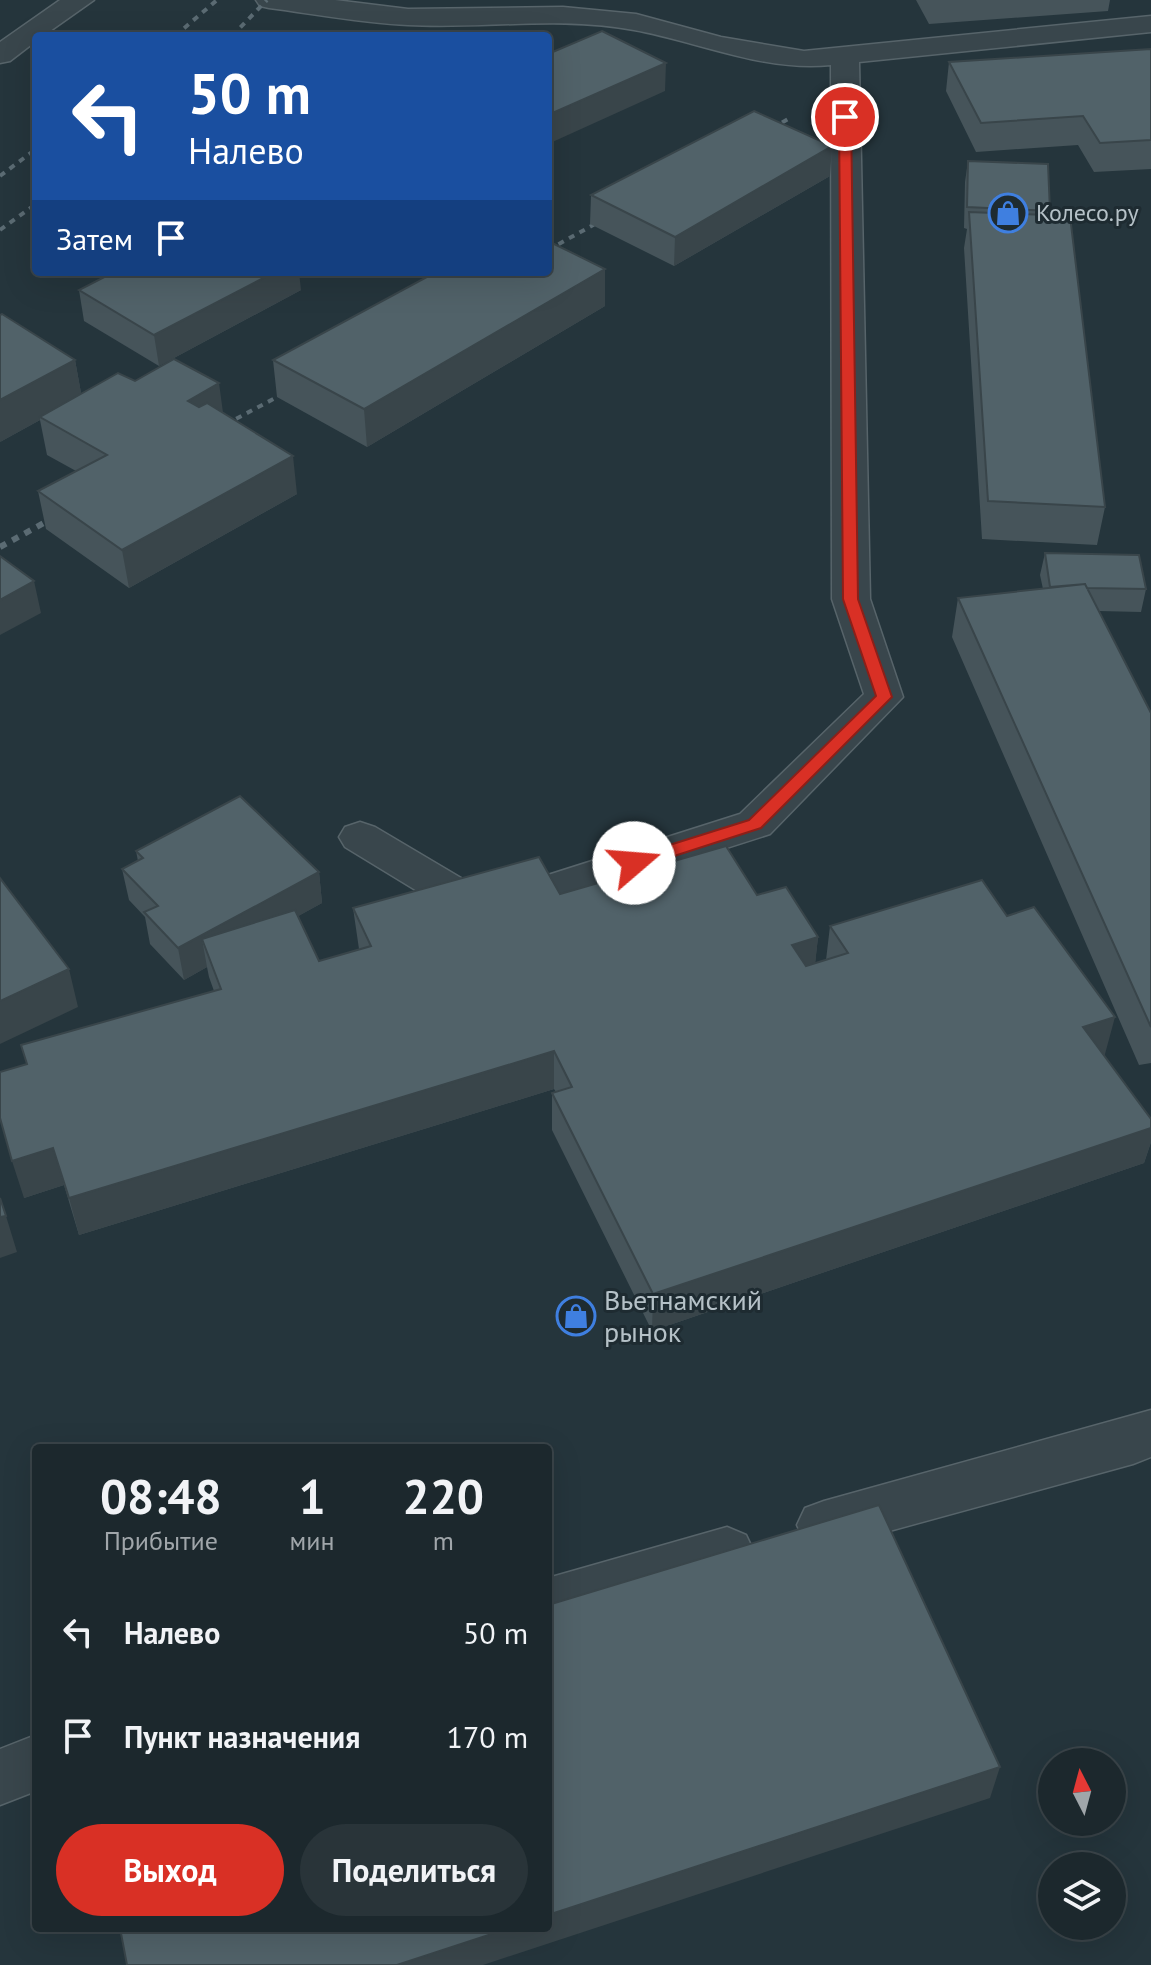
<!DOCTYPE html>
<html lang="ru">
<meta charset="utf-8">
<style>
:root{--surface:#1c282d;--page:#293439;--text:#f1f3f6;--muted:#a0a6aa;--line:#3a4449;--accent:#d93025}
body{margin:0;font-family:"PT Sans",sans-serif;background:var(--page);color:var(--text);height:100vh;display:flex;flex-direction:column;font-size:30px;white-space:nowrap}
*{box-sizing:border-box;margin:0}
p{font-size:26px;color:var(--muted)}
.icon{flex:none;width:44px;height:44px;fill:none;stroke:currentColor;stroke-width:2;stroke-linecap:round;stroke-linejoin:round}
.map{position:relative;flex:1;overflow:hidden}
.panel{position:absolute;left:32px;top:1444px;width:520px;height:488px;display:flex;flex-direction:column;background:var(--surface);border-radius:8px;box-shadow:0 8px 32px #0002,0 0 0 2px var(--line)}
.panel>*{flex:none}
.banner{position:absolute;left:32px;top:32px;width:520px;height:244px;border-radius:8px;box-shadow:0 8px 32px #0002,0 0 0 2px var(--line);background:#1a4fa0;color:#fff;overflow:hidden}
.needle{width:52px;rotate:354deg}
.fabs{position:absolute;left:1038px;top:1748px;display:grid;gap:16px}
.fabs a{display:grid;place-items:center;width:88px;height:88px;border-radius:50%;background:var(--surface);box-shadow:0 8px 32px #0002,0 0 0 2px var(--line);font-size:40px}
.pin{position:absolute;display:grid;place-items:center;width:68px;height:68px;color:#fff;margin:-34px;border:4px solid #fff;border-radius:50%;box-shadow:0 2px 8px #0007}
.me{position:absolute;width:88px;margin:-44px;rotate:72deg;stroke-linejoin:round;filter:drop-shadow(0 0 6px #0008)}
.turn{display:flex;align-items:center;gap:28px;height:168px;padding:0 24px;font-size:36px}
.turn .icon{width:104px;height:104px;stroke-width:2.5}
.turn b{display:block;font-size:56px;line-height:68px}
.then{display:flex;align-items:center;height:76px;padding:0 24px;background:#0003;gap:16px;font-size:30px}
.eta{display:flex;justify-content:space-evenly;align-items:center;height:136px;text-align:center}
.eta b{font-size:48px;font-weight:700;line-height:56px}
.action{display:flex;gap:16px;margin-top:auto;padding:16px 24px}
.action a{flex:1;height:92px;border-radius:48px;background:var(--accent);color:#fff;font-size:32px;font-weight:700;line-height:92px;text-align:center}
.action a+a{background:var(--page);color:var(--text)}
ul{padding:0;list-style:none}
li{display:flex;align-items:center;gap:24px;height:104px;padding:0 24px}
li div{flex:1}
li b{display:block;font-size:30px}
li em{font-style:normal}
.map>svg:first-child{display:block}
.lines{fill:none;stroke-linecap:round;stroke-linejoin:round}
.minor-casing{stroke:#57646a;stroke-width:3}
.minor{fill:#39464c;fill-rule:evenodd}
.rail-far1{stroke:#5b6b73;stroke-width:4;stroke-dasharray:6 6;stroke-linecap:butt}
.rail{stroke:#5b6b73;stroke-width:6;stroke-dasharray:7 7;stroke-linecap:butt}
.wall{fill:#46545a}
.shaded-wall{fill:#39454a}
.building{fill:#516269;stroke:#39454a;stroke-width:2}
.route{fill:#d93025;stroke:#8d1f18;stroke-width:2}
.labels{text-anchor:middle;stroke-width:6;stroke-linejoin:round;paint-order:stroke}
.far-poi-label{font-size:24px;fill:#b5c1c7;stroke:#1e2b31;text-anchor:start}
.poi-label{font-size:28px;fill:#b5c1c7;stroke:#1e2b31;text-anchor:start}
</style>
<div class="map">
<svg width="1151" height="1965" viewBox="0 0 1151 1965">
<rect width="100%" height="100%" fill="#25353c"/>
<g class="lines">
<defs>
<path id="minor" d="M60 0H94L43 36H36V41L10 61 0 63V42Z
M256 0H335L408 9 563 7 636 14 721 37 804 51 1151 16V32L859 62 870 599 903 697 770 834 483 926 468 922 345 847 339 837 345 827 360 822 375 827 488 894 740 814 864 694 832 599 831 65C763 72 700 42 634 30 559 16 484 29 408 25 362 23 315 14 269 8L260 6Z
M1151 1410V1457L1133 1464 824 1549 805 1542 797 1525 805 1508 824 1501Z
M727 1527 746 1535 754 1552 746 1569 548 1628V1578Z
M36 1735V1791L0 1805V1749Z"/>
</defs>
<use href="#minor" class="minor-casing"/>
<use href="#minor" class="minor"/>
<path class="rail-far1" d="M175 36 217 0
M232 36 267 0
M761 134 792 117
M0 176 36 149
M0 230 36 204
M548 250 613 214
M215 430 296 387"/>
<path class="rail" d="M0 547 64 512"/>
</g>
<path class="wall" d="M916 0H1110L1108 11 929 24Z
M1151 49V169L1094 172 1078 145 976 152 946 91 949 62Z
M968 161 1050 211 1049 215 1105 507 1097 545 982 539 964 248 967 229 964 228 965 182Z
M830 176 674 266 590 224 591 195Z
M79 290H301L159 366 84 321Z
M605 306 367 447 277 397 273 360Z
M75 360 81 393 135 381 224 413 297 494 129 588 46 529 38 491 76 471 47 455 40 420 0 442Z
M1045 553 1146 589 1141 612 1099 611 1151 713V1063L1139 1065 952 637 958 598 1043 589 1040 575Z
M136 851 319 872 322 903 298 916 319 961 359 949 353 908 560 894 757 895 818 937 815 963 826 960 830 926 1105 1054 1104 1055 1151 1119V1142L1144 1163 652 1331 552 1130V1093L556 1092 554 1089 79 1235 64 1185 24 1198 26 1064 214 991 209 977 207 967 184 980 150 944 145 917 129 900 122 869 138 861Z"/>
<path class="shaded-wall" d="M666 63 665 91 548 144V115Z
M832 146 830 176 674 266 675 237Z
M605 269V306L367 447 364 409Z
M275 272H299L301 290 159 366 154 335Z
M75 360 82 398 40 417V420L0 442V400Z
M219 383 224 420 188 401Z
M293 456 297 494 129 588 122 550Z
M34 581 41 613 0 635V600Z
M319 872 322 903 212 964 202 939 207 967 184 980 178 948Z
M818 937 814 975 788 983 792 945Z
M69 969 78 1007 0 1044V1001Z
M1115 1017 1105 1054 1074 1065 1083 1027Z
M554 1051V1089L79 1235 69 1198Z
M1151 1128V1142L1144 1163 652 1331 653 1294Z
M53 1148 64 1185 24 1198 12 1161Z
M6 1216 17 1252 0 1258V1217Z
M1000 1767 990 1798 483 1965H397L510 1928H548V1915Z"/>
<path class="building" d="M602 31 666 63 548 115V54Z
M1151 49V140L1100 143 1083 116 981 123 949 62Z
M754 111 832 146 675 237 591 195Z
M968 161 1048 164 1050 211 967 207Z
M969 212 1070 216 1105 507 988 501Z
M548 241 605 269 364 409 273 360 436 272H548Z
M114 272H275L154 335 79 290Z
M2 314 75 360 0 400V315Z
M174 359 219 383 188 401 199 407 207 403 293 456 122 550 38 491 107 455 40 417 118 373 135 381Z
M1045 553 1139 555 1146 589 1087 588 1085 584 1050 587Z
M0 556 34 581 0 600Z
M1085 584 1151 713V1027L958 598Z
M240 796 319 872 178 948 144 912 158 906 122 869 143 858 136 851Z
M726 846 757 895 786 887 818 937 792 945 806 966 848 953 830 926 982 880 1007 916 1034 907 1115 1017 1083 1027 1151 1119V1128L653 1294 552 1093 572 1087 554 1051 69 1198 53 1148 12 1161 0 1118V1072L27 1064 21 1045 221 989 202 939 295 910 319 961 371 946 353 908 539 857 560 894Z
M0 878 69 969 0 1001Z
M0 1198 6 1216 0 1217Z
M879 1505 1000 1767 548 1915V1605Z
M120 1928H510L397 1965H127Z"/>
<path class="route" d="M845 114 851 117 858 599 892 697 761 828 634 869 628 867V858L749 820 876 696 843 599 839 117Z"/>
<defs>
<symbol id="shop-ring" viewBox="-11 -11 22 22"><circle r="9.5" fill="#1e2b31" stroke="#3f7fe0" stroke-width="1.5"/><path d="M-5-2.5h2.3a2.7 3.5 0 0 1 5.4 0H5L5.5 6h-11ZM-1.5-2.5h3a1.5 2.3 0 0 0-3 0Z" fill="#3f7fe0"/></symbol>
</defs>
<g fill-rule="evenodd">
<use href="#shop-ring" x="986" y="191" width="44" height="44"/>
<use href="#shop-ring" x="554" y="1294" width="44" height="44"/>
</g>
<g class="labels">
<g class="far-poi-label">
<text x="1036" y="221">Колесо.ру</text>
</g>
<g class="poi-label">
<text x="604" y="1310">Вьетнамский<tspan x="604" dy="32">рынок</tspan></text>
</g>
</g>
</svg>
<div class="fabs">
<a><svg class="needle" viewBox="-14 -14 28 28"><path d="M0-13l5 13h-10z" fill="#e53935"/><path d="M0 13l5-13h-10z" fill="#a0a6aa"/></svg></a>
<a><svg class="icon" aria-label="layers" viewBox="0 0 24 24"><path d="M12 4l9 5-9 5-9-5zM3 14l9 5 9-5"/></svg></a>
</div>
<div class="pin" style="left:845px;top:117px;background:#d93025"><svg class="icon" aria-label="arrive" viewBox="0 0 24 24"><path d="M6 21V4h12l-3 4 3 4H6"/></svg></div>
<svg class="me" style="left:634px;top:863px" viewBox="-20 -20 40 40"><circle r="19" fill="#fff"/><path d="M0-13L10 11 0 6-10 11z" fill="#d93025"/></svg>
<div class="banner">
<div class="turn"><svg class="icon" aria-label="left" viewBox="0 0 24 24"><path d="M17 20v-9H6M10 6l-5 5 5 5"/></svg><div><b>50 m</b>Налево</div></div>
<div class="then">Затем<svg class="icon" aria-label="arrive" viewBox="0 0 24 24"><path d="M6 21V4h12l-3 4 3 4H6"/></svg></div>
</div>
<section class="panel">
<div class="eta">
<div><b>08:48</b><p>Прибытие</p></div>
<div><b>1</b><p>мин</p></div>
<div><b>220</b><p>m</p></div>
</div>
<ul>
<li><svg class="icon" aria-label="left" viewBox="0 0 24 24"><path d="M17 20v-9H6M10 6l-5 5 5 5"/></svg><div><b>Налево</b></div><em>50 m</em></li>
<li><svg class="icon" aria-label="arrive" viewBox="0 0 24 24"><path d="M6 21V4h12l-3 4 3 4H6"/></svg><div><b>Пункт назначения</b></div><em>170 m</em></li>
</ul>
<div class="action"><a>Выход</a><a>Поделиться</a></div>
</section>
</div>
